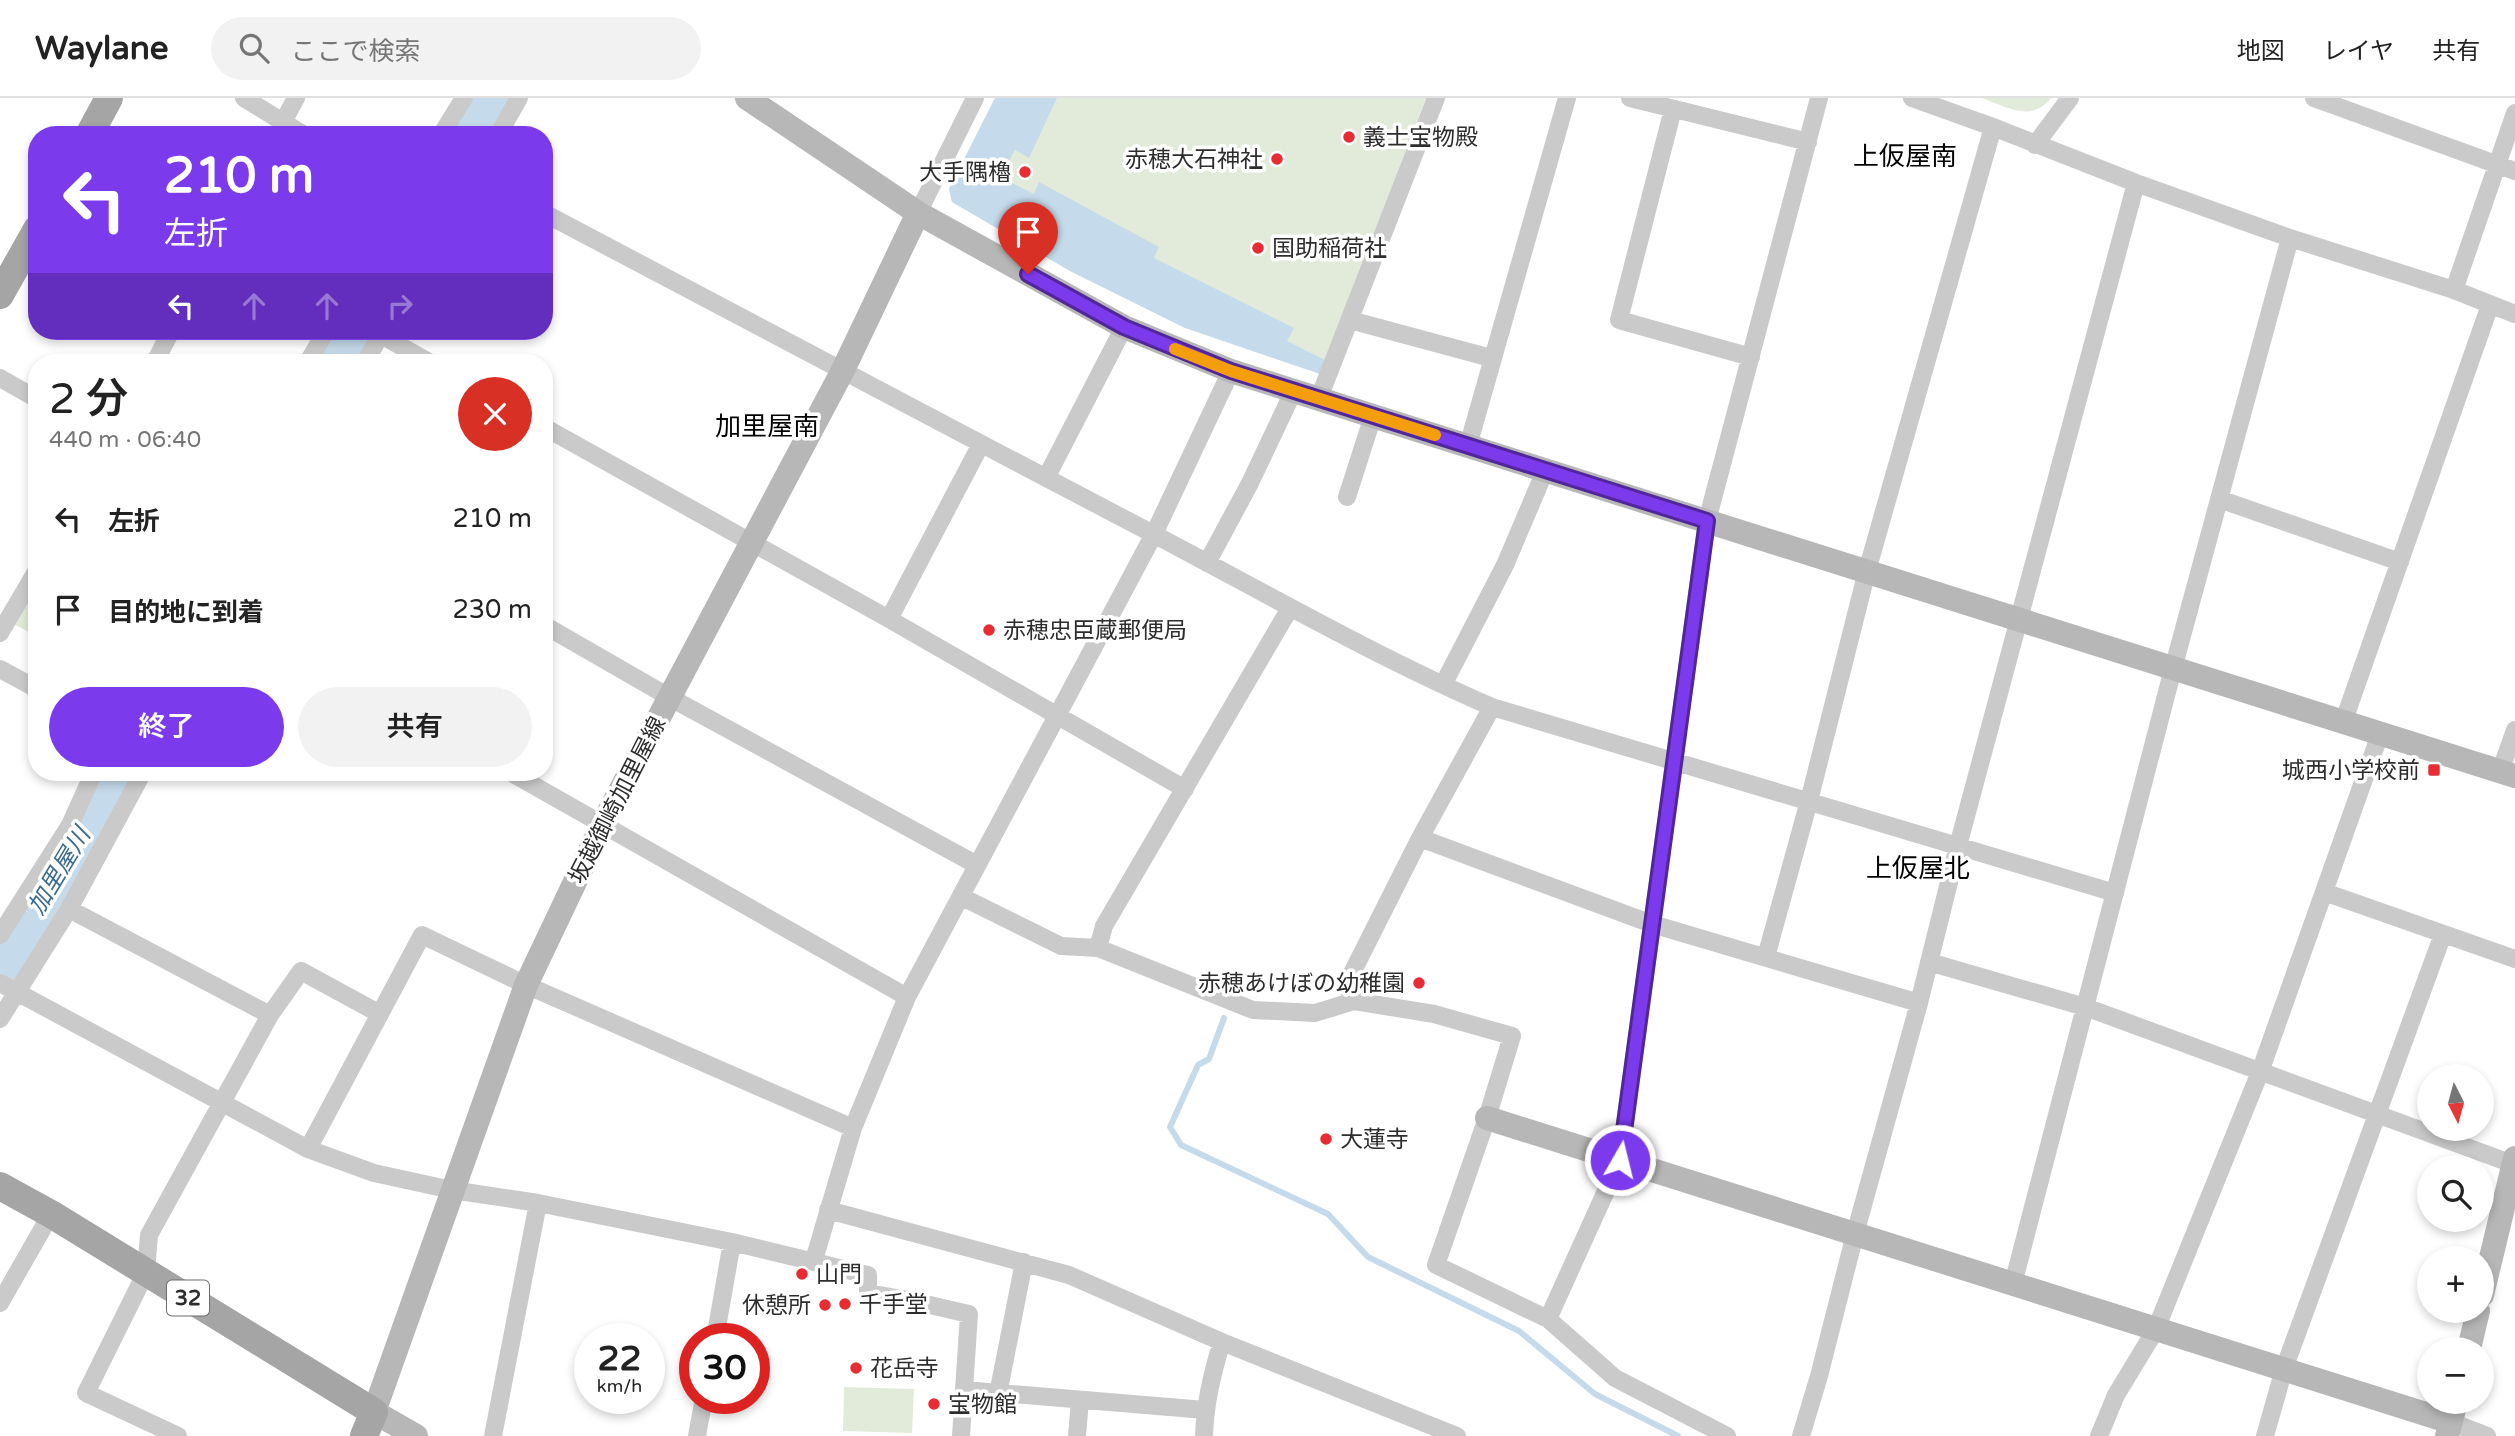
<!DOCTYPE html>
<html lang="ja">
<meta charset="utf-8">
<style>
:root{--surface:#fff;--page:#f2f2f2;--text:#222;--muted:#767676;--line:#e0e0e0;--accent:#7c3aed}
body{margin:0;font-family:"Varela Round","Noto Sans JP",sans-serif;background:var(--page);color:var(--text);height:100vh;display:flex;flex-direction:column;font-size:26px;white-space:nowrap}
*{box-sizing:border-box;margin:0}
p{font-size:23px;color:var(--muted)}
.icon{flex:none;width:38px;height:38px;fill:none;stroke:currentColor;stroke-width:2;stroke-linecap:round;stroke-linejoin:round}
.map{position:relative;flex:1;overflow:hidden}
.drawer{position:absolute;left:28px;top:256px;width:525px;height:427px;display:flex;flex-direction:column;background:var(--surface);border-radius:28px;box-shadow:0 4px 10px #0003}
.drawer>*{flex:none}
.top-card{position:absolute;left:28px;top:28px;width:525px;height:214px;border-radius:28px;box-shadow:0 4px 10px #0003;background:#7c3aed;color:#fff;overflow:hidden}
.needle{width:46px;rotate:174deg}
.fabs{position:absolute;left:2417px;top:966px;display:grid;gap:14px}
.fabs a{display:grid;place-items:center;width:77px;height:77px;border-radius:50%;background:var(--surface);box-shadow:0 4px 10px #0003;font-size:35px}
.speed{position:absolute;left:574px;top:1225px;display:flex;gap:14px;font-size:35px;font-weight:700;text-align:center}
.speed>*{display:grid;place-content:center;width:91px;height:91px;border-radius:50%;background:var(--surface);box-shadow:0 4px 10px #0003;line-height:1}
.speed small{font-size:18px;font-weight:400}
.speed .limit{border:10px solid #d22;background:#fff;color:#111}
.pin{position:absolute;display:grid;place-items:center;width:60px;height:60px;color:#fff;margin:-72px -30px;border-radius:50% 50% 50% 0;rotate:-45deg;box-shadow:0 0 7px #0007}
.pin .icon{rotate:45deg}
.me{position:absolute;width:77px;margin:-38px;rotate:8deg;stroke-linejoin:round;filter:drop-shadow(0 0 5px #0008)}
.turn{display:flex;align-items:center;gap:24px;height:147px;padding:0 21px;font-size:32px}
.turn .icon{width:91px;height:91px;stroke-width:2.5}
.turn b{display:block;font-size:49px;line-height:60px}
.lanes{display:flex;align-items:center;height:66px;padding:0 21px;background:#0003;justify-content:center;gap:35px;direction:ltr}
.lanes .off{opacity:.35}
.round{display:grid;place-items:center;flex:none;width:74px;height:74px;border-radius:37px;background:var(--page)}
.headline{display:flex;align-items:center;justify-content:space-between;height:119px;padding:0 21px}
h1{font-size:42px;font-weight:600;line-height:52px}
.action{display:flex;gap:14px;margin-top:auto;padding:14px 21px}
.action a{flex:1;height:80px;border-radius:42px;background:var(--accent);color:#fff;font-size:28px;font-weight:600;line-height:80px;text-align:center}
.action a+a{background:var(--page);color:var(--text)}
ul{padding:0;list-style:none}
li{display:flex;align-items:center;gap:21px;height:91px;padding:0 21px}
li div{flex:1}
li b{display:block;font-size:26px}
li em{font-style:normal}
header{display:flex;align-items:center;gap:42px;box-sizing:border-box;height:98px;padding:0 35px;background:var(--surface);border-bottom:2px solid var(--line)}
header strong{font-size:33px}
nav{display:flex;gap:38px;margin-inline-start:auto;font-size:24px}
.search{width:490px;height:63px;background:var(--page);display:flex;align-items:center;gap:18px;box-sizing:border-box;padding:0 24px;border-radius:38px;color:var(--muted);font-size:26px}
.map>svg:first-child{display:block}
.green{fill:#e2ebda}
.water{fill:#c5dbeb}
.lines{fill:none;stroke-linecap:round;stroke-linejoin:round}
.stream{stroke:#c5dbeb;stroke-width:6}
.river{stroke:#c5dbeb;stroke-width:37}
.street{stroke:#cacaca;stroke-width:18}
.secondary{stroke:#b7b7b7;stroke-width:24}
.primary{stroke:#a5a5a5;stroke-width:28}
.route-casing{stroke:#51269a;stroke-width:18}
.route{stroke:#7c3aed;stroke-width:12}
.slow{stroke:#f59e0b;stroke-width:12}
.poi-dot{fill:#e72c34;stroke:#fff;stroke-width:2.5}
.labels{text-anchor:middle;stroke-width:7;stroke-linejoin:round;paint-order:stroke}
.shield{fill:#fff;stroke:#6c6c6c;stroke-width:2}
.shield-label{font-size:21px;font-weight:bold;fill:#2d2d2d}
.poi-label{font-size:23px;fill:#2d2d2d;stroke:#fff;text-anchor:start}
.street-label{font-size:23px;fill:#2d2d2d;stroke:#fff}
.water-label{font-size:24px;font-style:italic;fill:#3a6c8f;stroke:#fff}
.quarter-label{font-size:26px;fill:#000;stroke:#fff}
</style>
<header>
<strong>Waylane</strong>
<div class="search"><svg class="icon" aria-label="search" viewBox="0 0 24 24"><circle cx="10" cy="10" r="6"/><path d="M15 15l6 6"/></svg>ここで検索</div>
<nav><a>地図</a><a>レイヤ</a><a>共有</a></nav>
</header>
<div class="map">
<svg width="2515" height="1338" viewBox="0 0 2515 1338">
<rect width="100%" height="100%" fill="#fff"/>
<path class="green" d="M995 0H1426L1325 262 1185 230 1070 173 952 104 949 91Z
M1982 0H2051C2031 25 2007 9 1982 0Z
M37 472V538L7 523Z
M844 1289 914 1291 912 1335 843 1333Z"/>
<path class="water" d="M995 0H1057L1029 60 1015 52 1000 79 1034 96 1039 84 1159 149 1154 160 1294 230 1287 243 1325 262 1320 276 1185 230 1070 173 952 104 949 91Z"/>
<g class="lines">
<path class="stream" d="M1224 920 1209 961 1198 967 1170 1029 1181 1047 1328 1116 1368 1159 1519 1233 1595 1296 1678 1338"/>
<path class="river" d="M470 37 491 0
M338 264 356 233
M0 871 101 707 118 674"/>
<path class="street" d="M244 0 304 37
M1630 0 1808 44
M1912 0 1993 29 2136 85 2290 140 2454 192 2515 216
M2314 0 2515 73
M1673 11 1619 222 1751 259
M276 37 296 0
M441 37 464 0
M498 37 519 0
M2035 47 2070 0
M544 115C742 221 940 324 1138 428 1255 489 1370 556 1492 609L2115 795
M918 115 975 0
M2454 192 2515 15
M1350 222 1491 260
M381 237 429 264
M155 264 171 233
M308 264 326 233
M365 264 383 233
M0 280 37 301
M1319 300 1436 0
M544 329 889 521 1185 691
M1468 348 1567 0
M1046 380 1124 229
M1347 399 1373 318
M2219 401 2400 464
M1207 465 1250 385 1294 292
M889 521 981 346
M544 527 669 599 977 767
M0 535 37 472
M0 571 37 591
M1443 587 1505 467 1545 373
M2343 625 2490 207
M510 674 907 899
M2500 674 2515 632
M1420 740 1652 826 1919 905
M2324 794 2515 861
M962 799 1061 848 1098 850 1253 912 1315 915 1354 903 1434 916 1512 938 1487 1020 1436 1167 1548 1221 1615 1280 1727 1338
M69 811 143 674
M0 837 70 727 94 674
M1098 850 1104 828 1290 510
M1766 859 1809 703 1867 473 1993 29
M1929 864 2085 909 2513 1066
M0 885 308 1051 374 1075 452 1092 538 1105 732 1144 715 1241
M1354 903 1346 887 1420 740 1492 609
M270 917 301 873 380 916
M0 921 69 811 270 917 149 1137 146 1174 86 1295 178 1338
M308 1051 422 837 526 887 853 1030
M828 1112 1069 1177 1222 1244 1457 1338
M732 1144 868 1177V1195L908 1202 969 1216 961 1338
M814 1162 853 1030 907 899 1154 436 1231 273
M2013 1186 2173 571 2290 140
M0 1205 51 1116
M1548 1221 1620 1062 1707 423 1819 0
M964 1292 1205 1312
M998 1296 1024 1164
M2451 1324 2487 1338
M493 1338 538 1105
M697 1338 704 1300
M1077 1338 1080 1302
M1204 1338C1205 1305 1212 1275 1222 1244
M1801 1338 1819 1278 1855 1136 1919 905 1958 748 2136 85
M2099 1338 2116 1297 2156 1231 2260 974 2380 636
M2265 1338 2284 1271 2443 836"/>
<path class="secondary" d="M747 0 918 115 1124 229 1231 273 1373 318 2515 678
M1487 1020 2451 1324
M2482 1197 2515 1060
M2469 1251 2478 1213
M416 1338 374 1314 526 887 603 725 842 274 918 115
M2447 1338 2456 1304"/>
<path class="primary" d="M89 37 109 0
M0 197 37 131
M0 1088 51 1116 374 1314 364 1338"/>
</g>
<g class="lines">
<defs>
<path id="route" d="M1028 176 1124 229 1231 273 1707 423 1620 1062"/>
</defs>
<use href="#route" class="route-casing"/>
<use href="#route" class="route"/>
<path class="slow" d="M1175 251 1231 273 1435 337"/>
</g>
<g class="poi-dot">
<circle cx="1349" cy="39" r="7"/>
<circle cx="1277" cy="61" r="7"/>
<circle cx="1025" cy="74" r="7"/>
<circle cx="1258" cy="150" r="7"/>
<circle cx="989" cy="532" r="7"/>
<rect x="2427" y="665" width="14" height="14" rx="3.5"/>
<circle cx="1419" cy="885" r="7"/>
<circle cx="1326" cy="1041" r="7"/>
<circle cx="802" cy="1176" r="7"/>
<circle cx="845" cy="1206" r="7"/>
<circle cx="825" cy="1207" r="7"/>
<circle cx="856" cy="1270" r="7"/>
<circle cx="934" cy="1306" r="7"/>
</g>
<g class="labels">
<rect class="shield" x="167" y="1182.5" width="42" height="35" rx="5"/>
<g class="shield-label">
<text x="188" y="1207">32</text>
</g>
<g class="poi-label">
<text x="1363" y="47">義士宝物殿</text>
<text x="1263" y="69" text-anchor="end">赤穂大石神社</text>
<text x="1011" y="82" text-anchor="end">大手隅櫓</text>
<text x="1272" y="158">国助稲荷社</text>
<text x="1003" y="540">赤穂忠臣蔵郵便局</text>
<text x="2420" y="680" text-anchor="end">城西小学校前</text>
<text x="1405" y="893" text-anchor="end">赤穂あけぼの幼稚園</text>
<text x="1340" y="1049">大蓮寺</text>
<text x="816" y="1184">山門</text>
<text x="859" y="1214">千手堂</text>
<text x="811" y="1215" text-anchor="end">休憩所</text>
<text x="870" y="1278">花岳寺</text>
<text x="948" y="1314">宝物館</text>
</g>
<g class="street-label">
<text transform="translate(617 702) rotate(-63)" y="8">坂越御崎加里屋線</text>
</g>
<g class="water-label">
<text transform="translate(59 773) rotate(-59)" y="8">加里屋川</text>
</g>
<g class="quarter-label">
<text x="1905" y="67">上仮屋南</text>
<text x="767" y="337">加里屋南</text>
<text x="1918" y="779">上仮屋北</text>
</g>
</g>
</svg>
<div class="fabs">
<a><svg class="needle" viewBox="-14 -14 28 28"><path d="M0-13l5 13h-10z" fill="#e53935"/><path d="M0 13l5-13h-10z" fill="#767676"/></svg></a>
<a><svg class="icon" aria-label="search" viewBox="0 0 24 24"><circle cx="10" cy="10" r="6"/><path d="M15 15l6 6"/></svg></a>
<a>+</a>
<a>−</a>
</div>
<div class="speed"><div>22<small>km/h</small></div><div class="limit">30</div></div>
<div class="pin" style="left:1028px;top:176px;background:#d93025"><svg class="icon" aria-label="arrive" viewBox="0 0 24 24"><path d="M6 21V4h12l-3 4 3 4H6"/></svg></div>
<svg class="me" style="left:1620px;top:1062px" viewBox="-20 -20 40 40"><circle r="17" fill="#7c3aed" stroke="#fff" stroke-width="3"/><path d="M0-11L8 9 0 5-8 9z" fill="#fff"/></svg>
<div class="top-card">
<div class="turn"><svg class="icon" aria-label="left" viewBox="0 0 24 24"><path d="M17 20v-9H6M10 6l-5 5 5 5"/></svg><div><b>210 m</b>左折</div></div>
<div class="lanes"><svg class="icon" aria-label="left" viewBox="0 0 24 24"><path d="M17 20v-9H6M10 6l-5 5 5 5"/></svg><svg class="icon off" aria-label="ahead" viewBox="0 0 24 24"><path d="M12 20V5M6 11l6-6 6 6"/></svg><svg class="icon off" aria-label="ahead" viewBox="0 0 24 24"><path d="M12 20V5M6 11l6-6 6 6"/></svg><svg class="icon off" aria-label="right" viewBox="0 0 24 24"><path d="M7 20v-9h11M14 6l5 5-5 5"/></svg></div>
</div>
<section class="drawer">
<div class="headline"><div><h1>2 分</h1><p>440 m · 06:40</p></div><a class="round" style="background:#d93025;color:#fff"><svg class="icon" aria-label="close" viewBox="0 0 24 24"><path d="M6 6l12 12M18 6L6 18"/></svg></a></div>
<ul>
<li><svg class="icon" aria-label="left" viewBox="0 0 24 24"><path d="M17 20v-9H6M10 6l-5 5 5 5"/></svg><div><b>左折</b></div><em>210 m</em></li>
<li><svg class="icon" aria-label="arrive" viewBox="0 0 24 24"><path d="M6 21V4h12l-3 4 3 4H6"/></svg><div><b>目的地に到着</b></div><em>230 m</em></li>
</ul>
<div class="action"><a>終了</a><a>共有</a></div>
</section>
</div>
